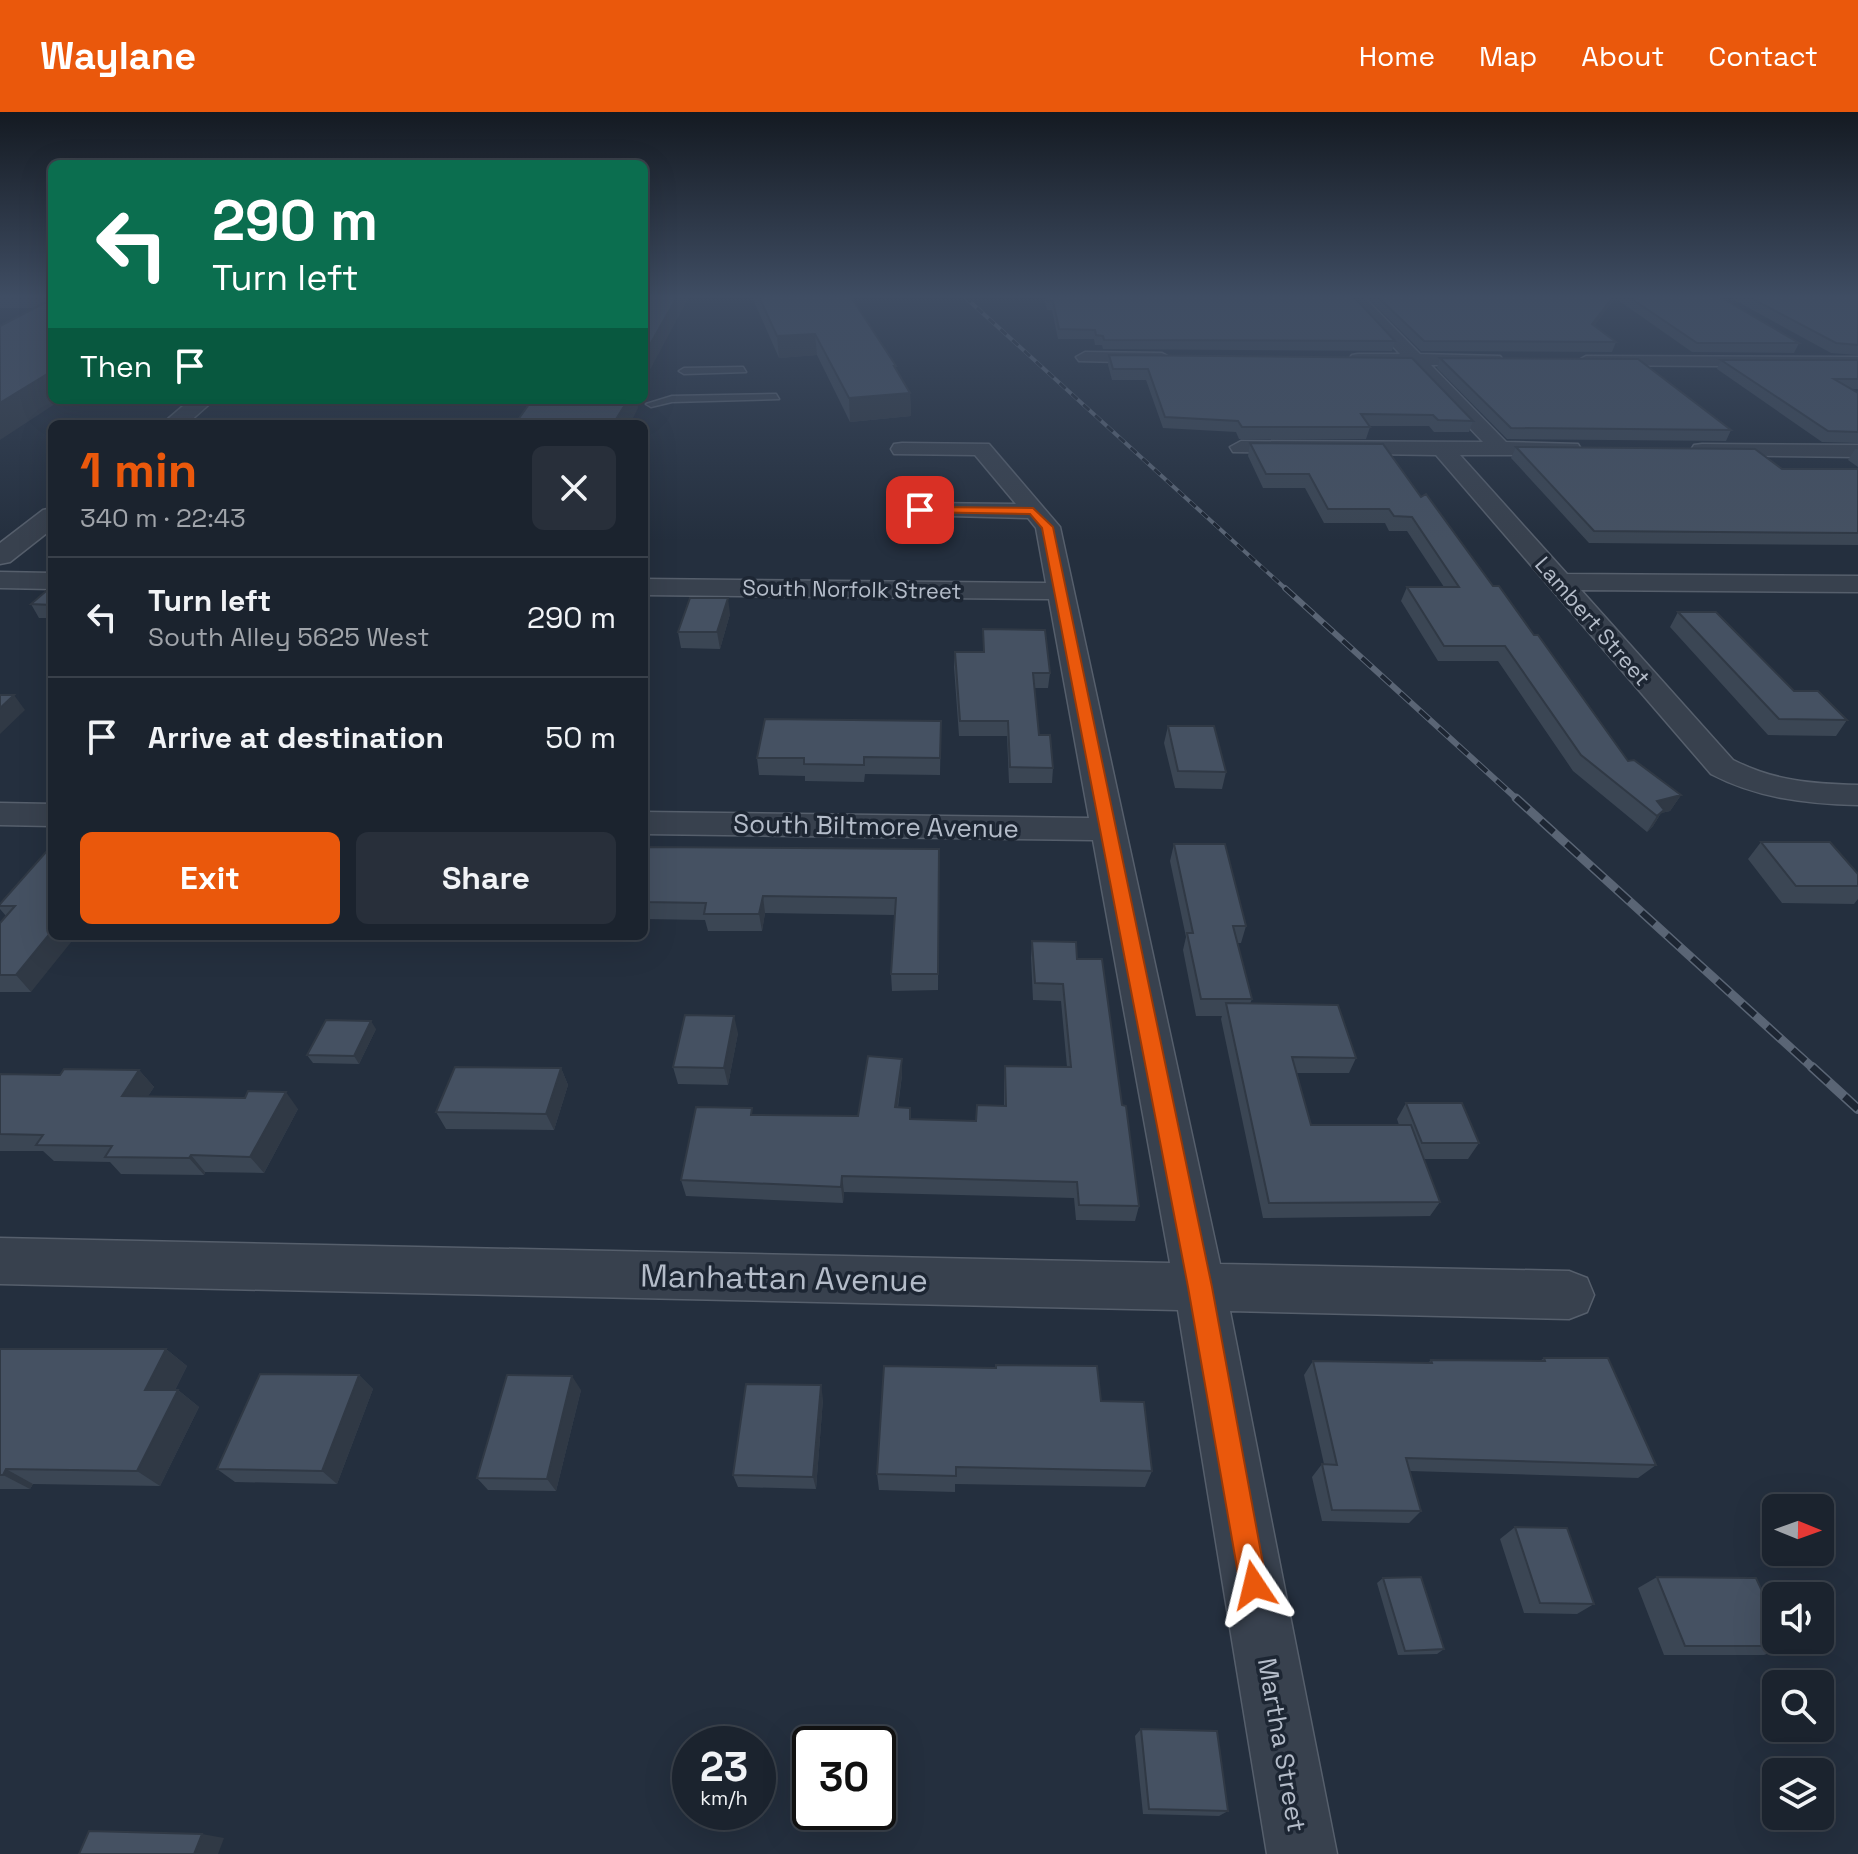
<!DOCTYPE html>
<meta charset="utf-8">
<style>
:root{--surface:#1b232e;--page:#282f3a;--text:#f1f3f6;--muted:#a0a4aa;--line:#39404a;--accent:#ea580c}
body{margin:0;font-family:"Space Grotesk",sans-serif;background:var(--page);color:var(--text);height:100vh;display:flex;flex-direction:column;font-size:30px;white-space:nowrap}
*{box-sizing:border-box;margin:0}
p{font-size:26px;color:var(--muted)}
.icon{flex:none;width:44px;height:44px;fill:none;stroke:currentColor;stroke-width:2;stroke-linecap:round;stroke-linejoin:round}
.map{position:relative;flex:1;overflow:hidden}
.panel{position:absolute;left:48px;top:308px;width:600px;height:520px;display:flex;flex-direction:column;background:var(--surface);border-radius:12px;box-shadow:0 8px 32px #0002,0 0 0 2px var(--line)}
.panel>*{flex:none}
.top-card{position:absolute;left:48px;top:48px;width:600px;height:244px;border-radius:12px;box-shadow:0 8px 32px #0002,0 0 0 2px var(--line);background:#0b6e4f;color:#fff;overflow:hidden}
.needle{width:52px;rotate:91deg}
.controls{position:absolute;left:1762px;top:1382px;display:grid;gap:16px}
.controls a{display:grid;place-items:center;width:72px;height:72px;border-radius:12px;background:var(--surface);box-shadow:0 8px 32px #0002,0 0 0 2px var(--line);font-size:40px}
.speed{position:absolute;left:672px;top:1614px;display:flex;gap:16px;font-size:40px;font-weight:700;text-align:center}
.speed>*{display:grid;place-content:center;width:104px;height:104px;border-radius:50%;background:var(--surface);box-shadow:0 8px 32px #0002,0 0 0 2px var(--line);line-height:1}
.speed small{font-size:20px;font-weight:400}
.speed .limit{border:4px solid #111;border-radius:12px;background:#fff;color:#111}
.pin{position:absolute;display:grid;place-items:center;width:68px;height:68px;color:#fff;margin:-34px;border-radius:16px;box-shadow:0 4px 12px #0006}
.me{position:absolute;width:88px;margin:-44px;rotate:350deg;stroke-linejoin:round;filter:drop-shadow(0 0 6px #0008)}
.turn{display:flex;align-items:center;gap:28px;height:168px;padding:0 32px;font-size:36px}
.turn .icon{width:104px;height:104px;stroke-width:2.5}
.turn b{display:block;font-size:56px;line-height:68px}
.then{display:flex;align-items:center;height:76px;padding:0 32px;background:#0003;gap:16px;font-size:30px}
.round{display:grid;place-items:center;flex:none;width:84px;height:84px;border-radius:12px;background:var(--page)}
.summary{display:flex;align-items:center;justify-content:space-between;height:136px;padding:0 32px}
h1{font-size:48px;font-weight:600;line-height:60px;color:var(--accent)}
.cta{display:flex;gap:16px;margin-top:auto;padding:16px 32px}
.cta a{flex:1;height:92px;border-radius:12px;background:var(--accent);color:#fff;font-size:32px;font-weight:600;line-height:92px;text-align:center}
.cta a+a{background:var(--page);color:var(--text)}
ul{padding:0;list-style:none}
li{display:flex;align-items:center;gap:24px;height:120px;padding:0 32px;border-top:2px solid var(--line)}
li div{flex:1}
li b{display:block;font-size:30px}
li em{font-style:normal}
header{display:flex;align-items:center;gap:48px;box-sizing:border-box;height:112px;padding:0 40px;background:var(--accent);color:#fff}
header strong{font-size:38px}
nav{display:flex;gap:44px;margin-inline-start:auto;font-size:28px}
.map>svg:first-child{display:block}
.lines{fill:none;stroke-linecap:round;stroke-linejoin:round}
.service-casing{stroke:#565f6c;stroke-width:3}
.minor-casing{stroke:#565f6c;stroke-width:3}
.tertiary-casing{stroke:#565f6c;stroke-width:3}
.service{fill:#38414e;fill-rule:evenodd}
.minor{fill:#38414e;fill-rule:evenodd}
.tertiary{fill:#38414e;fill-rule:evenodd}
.rail-far3-casing{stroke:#5a6575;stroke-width:4}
.rail-far2-casing{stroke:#5a6575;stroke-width:6}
.rail-far1-casing{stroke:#5a6575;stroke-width:9}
.rail-casing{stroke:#5a6575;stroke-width:10}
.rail-far3{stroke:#1d2633;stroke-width:3;stroke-dasharray:8;stroke-linecap:butt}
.rail-far2{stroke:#1d2633;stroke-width:4;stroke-dasharray:13;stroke-linecap:butt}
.rail-far1{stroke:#1d2633;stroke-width:6;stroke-dasharray:17;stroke-linecap:butt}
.rail{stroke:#1d2633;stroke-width:7;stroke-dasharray:22;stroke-linecap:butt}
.wall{fill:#3b4654}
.shaded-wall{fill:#303945}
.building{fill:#455162;stroke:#303945;stroke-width:2}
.route{fill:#ea580c;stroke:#983908;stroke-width:2}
.labels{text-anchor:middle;stroke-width:7;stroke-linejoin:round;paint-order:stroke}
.far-street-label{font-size:22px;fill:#b4bcc9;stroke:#1d2633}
.street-label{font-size:26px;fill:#b4bcc9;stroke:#1d2633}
.near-street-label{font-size:32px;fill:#b4bcc9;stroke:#1d2633}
</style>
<header>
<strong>Waylane</strong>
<nav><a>Home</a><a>Map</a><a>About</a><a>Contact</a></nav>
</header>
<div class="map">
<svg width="1858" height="1742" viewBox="0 0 1858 1742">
<rect width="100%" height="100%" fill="#242f3e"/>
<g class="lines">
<defs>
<path id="service" d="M743 255 746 260 684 262 679 259 684 256Z
M776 282 779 287 672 290 651 295 646 292 672 284Z"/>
<path id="minor" d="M1347 185H1364L1420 242 1500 244 1503 248 1500 252 1494 253H1431L1506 330 1578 332 1581 337 1578 342 1570 343H1460L1567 462 1858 464V480L1581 478 1733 648C1774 669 1813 672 1858 673V693C1806 692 1757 686 1711 662L1436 343 1233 340 1230 335 1241 329 1483 330 1410 253 1352 251 1349 247 1352 243 1358 242H1400Z
M1085 240 1162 241 1171 246 1162 251 1079 249 1076 245Z
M1586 244 1858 245V255L1580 253 1577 249Z
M902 331 989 332 1060 415 1220 1152 1569 1159 1587 1166 1594 1183 1587 1200 1569 1207 1230 1199 1337 1742H1267L1178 1198 0 1172V1126L1170 1151 1093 728 644 722V700L1089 706 1049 487 644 483V467L1046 471 1036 416 1028 406 912 403 908 398 912 393 920 391 1016 392 975 343 894 342 891 337 894 332Z
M1702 332 1858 333V345L1694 343 1691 338 1694 333Z
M0 460 52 461V477L0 476Z
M0 691 52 692V714L0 713Z"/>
<path id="tertiary" d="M190 288H214L187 312H162Z
M52 396V417L10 450 0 452V431L43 398Z"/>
</defs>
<use href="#service" class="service-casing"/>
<use href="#minor" class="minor-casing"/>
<use href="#tertiary" class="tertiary-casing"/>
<use href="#service" class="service"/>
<use href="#minor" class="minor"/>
<use href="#tertiary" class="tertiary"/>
<defs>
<path id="rail-far3" d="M965 185 1287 478"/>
<path id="rail-far2" d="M1285 476 1518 688"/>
<path id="rail-far1" d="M1516 686 1814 957"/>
<path id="rail" d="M1812 955 1858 997"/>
</defs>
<use href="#rail-far3" class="rail-far3-casing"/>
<use href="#rail-far2" class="rail-far2-casing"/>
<use href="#rail-far1" class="rail-far1-casing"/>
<use href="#rail" class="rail-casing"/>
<use href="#rail-far3" class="rail-far3"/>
<use href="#rail-far2" class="rail-far2"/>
<use href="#rail-far1" class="rail-far1"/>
<use href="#rail" class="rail"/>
</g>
<path class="wall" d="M0 185H52V288L34 196H0Z
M752 185H851L910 281 911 304 850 310 817 243 779 246Z
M1044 185H1354L1395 229 1392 239 1103 237 1102 233H1095L1094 227H1058L1052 198H1047Z
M1367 185H1720L1799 231 1794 241 1692 240 1615 186 1594 214 1616 230 1612 240 1421 239Z
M1729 185H1858V243L1831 241Z
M1109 243 1473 309 1469 320H1434L1429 314H1368L1370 315 1366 327H1239L1236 320 1163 316 1146 268H1112L1108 253Z
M1440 246 1731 318 1726 329 1507 327 1437 256Z
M1721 248H1858V277H1850L1858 281V331L1822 330 1717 257Z
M1250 331 1421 385 1493 474 1628 649 1681 683 1670 699 1661 701 1653 714 1647 720 1573 659 1498 549H1438L1401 489 1407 475H1444L1407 419H1389L1385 411H1324L1305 376H1263L1248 344Z
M1516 335 1782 357H1858V433L1589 431 1511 346Z
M1855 337H1858V355L1848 348Z
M31 492 52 493V506H39Z
M1678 500 1794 579 1847 608 1836 624 1768 623 1670 515Z
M730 502 720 537 681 536 678 520Z
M983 517 1050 561 1048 576H1034L1039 623 1053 656 1052 671H1009L1007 624H959L954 555 955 540H983Z
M941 609 940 663 865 662 864 670 805 669V664L759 663 757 646Z
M1168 614 1226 660 1222 677 1175 676 1164 631Z
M1761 730 1858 762V787L1854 792 1782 791 1748 747Z
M1174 732 1246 814 1241 831H1237L1252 887 1250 892 1356 946 1349 961H1297L1311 1013H1399L1397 1007 1406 991 1479 1031 1468 1047H1424L1440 1090 1430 1104 1263 1106 1221 907 1222 904H1196L1183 838 1186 825 1170 749Z
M644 735 939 737 938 878 892 879 891 862 895 803 765 801 762 819H708L705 808 644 807Z
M52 741 31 880H0V811L6 804 0 797V792Z
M1032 829 1077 847 1122 993 1139 1094 1135 1109 1076 1108 1074 1086 844 1080 843 1091 686 1084 681 1068 754 1003 858 1004 902 963 898 995 910 1007 976 1009 977 993 1004 994V970L1005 954 1067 955 1061 889 1033 888 1031 846Z
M376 917 359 952 313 951 307 943Z
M738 921 728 973 678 972 673 955Z
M561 956 568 973 554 1018 446 1017 436 1000Z
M139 958 154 975 148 984 298 997 264 1061 205 1060 204 1063 121 1062 110 1050 54 1049 43 1039H0V962L60 963Z
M0 1237H166L187 1254 175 1278H178L199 1295 160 1374 33 1372 30 1377H0Z
M1544 1246 1656 1353 1638 1366 1410 1359 1421 1399 1409 1411 1322 1409 1312 1365 1322 1352H1324L1304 1263 1313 1249 1428 1251 1431 1248 1540 1249Z
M359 1263 373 1277 337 1372 235 1370 217 1357Z
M581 1278 556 1379 488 1378 477 1366Z
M823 1287 816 1377 738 1375 733 1363Z
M1101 1289 1152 1359 1145 1375 955 1372V1380L879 1378 877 1362Z
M1515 1415 1594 1492 1577 1502 1524 1501 1500 1427Z
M1657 1465 1787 1534 1764 1543H1664L1638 1476Z
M1383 1466 1444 1537 1437 1542 1398 1543 1377 1471Z
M1141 1617 1228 1699 1219 1704 1143 1702 1135 1624Z"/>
<path class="shaded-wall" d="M677 185H689L644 269V243Z
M1613 185H1615L1589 222 1592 212Z
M815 222 817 243 779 246 777 224Z
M52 259V288H61L0 328V291Z
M910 281 911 304 850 310 849 286Z
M628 288H637L638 296 630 312H613Z
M728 486 730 502 720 537 717 520Z
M14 583 25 598 0 622V596Z
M1681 683 1670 699 1661 701 1653 714 1647 720 1657 704V689Z
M763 784 765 801 762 819 759 802Z
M52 819V824H76L31 880 16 863Z
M734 904 738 921 728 973 724 956Z
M371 909 376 917 359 952 354 944Z
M902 947V963L895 1012V995Z
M561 956 568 973 554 1018 546 1002Z
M139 958 154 975 137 1001 122 984Z
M286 980 298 997 264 1061 250 1045Z
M191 1043 205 1060 204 1063 189 1046Z
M842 1064 844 1080 843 1091 841 1075Z
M166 1237 187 1254 167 1294 145 1278Z
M359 1263 373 1277 337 1372 322 1359Z
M572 1264 581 1278 556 1379 547 1367Z
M821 1273 823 1287 816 1377 813 1365Z
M178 1278 199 1295 160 1374 137 1359Z
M6 1357 33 1372 30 1377 3 1363Z
M202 1722 224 1726 218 1742H194Z"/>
<path class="building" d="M644 185H677L644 243Z
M759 185H851L896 254H894L910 281 849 286 815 222 777 224Z
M1047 185H1354L1395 229 1104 228 1103 224 1096 223 1095 218 1059 217 1053 189H1047Z
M1378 185H1613L1592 212 1616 230 1424 229Z
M1629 185H1720L1799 231H1697Z
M1749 185H1858V233L1836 231Z
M52 187V259L0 291V214Z
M1109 243 1412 246 1473 309 1438 308 1433 303 1361 302 1370 315H1242L1238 309 1165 305 1148 257H1113Z
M1440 246 1638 247 1731 318 1511 316Z
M1721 248H1858V267H1834L1858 281V320L1828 319Z
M532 288H628L613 312H515Z
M1250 331 1383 332 1421 385 1426 382 1493 474H1499L1534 523H1538L1628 649 1634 648 1681 683 1657 689 1664 698 1657 704 1581 643 1505 534H1444L1407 475H1459L1412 405 1394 404 1389 397H1328L1309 362H1266Z
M1516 335 1755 337 1782 357H1858V421L1594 419Z
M52 474V493L31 492Z
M690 486H728L717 520H678Z
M1678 500H1716L1794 579H1818L1847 608 1779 607Z
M983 517 1045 518 1050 561H1033L1039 623H1050L1053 656 1010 655 1008 609H960L955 540H984Z
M0 583H14L0 596Z
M765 607 941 609 940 646 864 645V653L804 652V646H757Z
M1168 614H1214L1226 660 1178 659Z
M1761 730H1830L1858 762V774H1796Z
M1174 732H1225L1246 814H1233L1252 887H1201L1187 821H1193Z
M644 735 939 737 938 862H891L896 786 763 784 759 802H704L706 791 644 790Z
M46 740 52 741V819L16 863H0V811L15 794H0V792Z
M1032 829 1076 830 1077 847H1102L1122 993 1126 994 1139 1094 1079 1093 1077 1070 842 1064 841 1075 681 1068 696 995 752 996 751 1003 858 1004 868 944 902 947 895 995 910 996V1007L976 1009 977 993 1006 994 1005 954 1071 955 1063 872 1035 871Z
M1226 891 1338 893 1356 946 1292 945 1311 1013H1411L1440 1090 1269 1091Z
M685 903 734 904 724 956 673 955Z
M326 908 371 909 354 944 307 943Z
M455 955 561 956 546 1002 436 1000Z
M64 957 139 958 122 984 245 986 248 979 286 980 250 1045 191 1043 189 1046 105 1045 112 1034 36 1033 43 1023 0 1022V962L60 963Z
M1406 991H1462L1479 1031H1422Z
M0 1237H166L145 1278H178L137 1359 6 1357 3 1363H0Z
M1544 1246H1608L1656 1353 1406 1346 1421 1399 1332 1398 1322 1352 1337 1353 1313 1249 1432 1251 1431 1248 1545 1249Z
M996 1253 1097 1254 1101 1289 1144 1290 1152 1359 956 1355V1364L877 1362 884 1254 996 1256Z
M260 1262 359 1263 322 1359 217 1357Z
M507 1263 572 1264 547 1367 477 1366Z
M746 1272 821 1273 813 1365 733 1363Z
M1515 1415 1567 1416 1594 1492 1540 1491Z
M1421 1465 1444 1537 1405 1539 1383 1466Z
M1657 1465 1756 1466 1776 1509V1528H1785L1787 1534H1685Z
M1141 1617 1217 1619 1228 1699 1149 1697Z
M89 1719 202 1722 194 1742H79Z"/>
<linearGradient id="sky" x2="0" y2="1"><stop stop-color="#141a22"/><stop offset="0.43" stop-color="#3f4d63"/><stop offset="1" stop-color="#3f4d63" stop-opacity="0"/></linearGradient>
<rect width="1858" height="429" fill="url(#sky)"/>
<path class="route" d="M920 395 1033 396 1053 415 1212 1175 1267 1473 1263 1483 1254 1487 1244 1483 1240 1473 1188 1175 1042 416 1030 402 916 400V396Z"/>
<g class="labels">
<g class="far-street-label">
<text transform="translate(852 477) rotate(1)" y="8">South Norfolk Street</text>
<text transform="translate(1593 509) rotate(49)" y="8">Lambert Street</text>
</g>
<g class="street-label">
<text transform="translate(876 714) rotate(1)" y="9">South Biltmore Avenue</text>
<text transform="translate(1282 1633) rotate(80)" y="9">Martha Street</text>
</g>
<g class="near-street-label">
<text transform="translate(784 1166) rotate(1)" y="11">Manhattan Avenue</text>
</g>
</g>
</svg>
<div class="controls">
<a><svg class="needle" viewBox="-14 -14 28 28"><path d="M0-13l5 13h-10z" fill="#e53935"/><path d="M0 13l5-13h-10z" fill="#a0a4aa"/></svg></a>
<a><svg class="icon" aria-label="sound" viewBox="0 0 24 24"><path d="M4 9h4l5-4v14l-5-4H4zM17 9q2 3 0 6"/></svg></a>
<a><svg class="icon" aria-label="search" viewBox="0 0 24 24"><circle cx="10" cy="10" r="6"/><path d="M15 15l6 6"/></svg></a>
<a><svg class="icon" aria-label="layers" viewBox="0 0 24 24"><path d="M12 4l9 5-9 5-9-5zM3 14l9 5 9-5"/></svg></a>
</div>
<div class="speed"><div>23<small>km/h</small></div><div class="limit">30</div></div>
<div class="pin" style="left:920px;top:398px;background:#d93025"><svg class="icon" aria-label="arrive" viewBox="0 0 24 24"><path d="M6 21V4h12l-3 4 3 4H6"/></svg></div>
<svg class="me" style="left:1254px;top:1473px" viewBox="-20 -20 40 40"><path d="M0-17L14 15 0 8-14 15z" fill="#ea580c" stroke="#fff" stroke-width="4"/></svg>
<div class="top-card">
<div class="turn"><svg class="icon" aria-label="left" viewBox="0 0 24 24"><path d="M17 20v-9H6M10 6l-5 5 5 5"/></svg><div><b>290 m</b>Turn left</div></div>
<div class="then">Then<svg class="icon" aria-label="arrive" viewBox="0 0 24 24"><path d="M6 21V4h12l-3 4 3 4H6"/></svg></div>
</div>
<section class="panel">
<div class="summary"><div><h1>1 min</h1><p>340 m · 22:43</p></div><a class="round"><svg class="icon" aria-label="close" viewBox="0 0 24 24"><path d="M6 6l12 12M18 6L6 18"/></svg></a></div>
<ul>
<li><svg class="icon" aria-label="left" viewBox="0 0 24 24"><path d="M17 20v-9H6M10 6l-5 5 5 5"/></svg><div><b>Turn left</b><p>South Alley 5625 West</p></div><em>290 m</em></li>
<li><svg class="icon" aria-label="arrive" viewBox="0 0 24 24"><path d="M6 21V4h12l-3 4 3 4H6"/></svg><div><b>Arrive at destination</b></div><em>50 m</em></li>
</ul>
<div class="cta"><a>Exit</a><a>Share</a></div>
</section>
</div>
